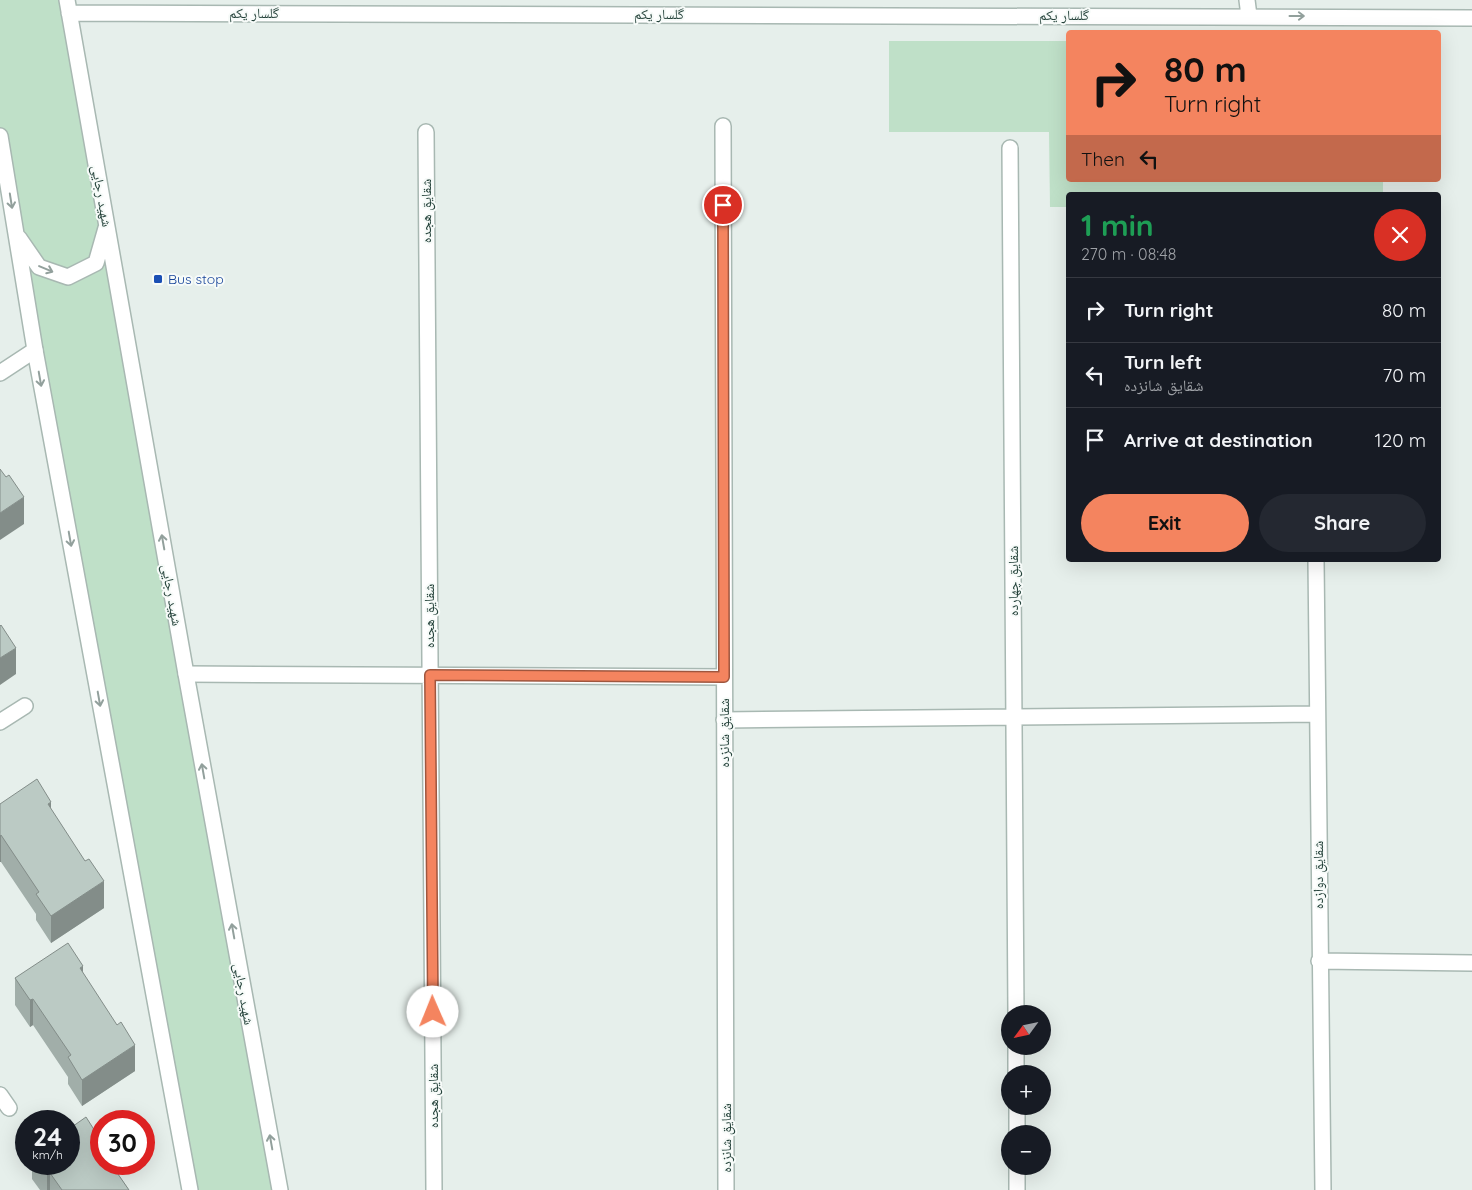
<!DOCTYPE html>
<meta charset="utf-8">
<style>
:root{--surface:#171b24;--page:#242831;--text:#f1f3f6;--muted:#9ea1a6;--line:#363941;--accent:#f4845f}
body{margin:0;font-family:Quicksand,"Noto Naskh Arabic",sans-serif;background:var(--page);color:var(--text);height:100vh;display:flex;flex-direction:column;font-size:19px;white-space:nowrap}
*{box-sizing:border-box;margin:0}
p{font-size:16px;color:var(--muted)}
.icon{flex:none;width:28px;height:28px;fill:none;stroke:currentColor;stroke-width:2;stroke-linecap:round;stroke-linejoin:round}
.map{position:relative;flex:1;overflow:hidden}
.details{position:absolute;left:1066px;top:192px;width:375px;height:370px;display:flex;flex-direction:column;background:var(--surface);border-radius:5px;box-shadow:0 5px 20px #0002}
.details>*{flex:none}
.guide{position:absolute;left:1066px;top:30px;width:375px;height:152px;border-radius:5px;box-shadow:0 5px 20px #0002;background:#f4845f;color:#111;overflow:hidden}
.needle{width:32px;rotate:237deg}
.tools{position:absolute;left:1001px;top:1005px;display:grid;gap:10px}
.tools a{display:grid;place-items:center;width:50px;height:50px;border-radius:50%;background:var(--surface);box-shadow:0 5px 20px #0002;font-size:25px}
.speed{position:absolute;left:15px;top:1110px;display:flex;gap:10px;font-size:25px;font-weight:700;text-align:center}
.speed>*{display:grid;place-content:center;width:65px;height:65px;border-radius:50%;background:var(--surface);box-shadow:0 5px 20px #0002;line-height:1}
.speed small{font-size:12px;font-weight:400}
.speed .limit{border:8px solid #d22;background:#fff;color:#111}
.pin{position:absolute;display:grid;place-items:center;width:42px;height:42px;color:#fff;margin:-21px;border:2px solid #fff;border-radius:50%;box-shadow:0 1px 5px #0007}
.me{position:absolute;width:55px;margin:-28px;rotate:359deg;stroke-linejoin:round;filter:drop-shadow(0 0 4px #0008)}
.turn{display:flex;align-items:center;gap:18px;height:105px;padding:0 15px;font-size:22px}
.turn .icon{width:65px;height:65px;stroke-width:2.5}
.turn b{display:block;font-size:35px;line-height:42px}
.then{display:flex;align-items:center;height:48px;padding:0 15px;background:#0003;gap:10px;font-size:19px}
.round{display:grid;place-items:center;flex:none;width:52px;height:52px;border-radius:26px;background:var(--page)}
.head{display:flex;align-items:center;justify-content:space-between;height:85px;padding:0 15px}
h1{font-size:30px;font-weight:800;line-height:38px;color:#1e9e55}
.cta{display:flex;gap:10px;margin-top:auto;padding:10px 15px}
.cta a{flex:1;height:58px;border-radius:30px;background:var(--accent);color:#111;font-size:20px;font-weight:800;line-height:58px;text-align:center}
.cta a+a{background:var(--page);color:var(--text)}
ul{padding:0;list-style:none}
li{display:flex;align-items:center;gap:15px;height:65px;padding:0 15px;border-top:1px solid var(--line)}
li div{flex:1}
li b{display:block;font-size:19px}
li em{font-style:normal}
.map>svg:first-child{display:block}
.green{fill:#bfe0c8}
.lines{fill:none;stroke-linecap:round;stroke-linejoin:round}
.minor-casing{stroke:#a8b8b2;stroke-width:18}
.tertiary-casing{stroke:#a8b8b2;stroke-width:18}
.minor{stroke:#fff;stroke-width:15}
.tertiary{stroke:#fff;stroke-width:15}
.wall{fill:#a1aea9}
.shaded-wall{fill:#838d89}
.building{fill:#bbcac4;stroke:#838d89}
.oneway{stroke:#92a09c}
.route-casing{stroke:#9f563e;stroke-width:12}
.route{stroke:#f4845f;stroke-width:9}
.transit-dot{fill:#1a4fb4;stroke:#f7fbf9;stroke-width:2}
.labels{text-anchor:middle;stroke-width:4;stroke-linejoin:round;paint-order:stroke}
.street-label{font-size:14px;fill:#24423a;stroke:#f7fbf9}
.transit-label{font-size:14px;fill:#164399;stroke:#f7fbf9;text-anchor:start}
</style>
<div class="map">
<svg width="1472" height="1190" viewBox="0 0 1472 1190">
<rect width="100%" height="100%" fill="#e6efeb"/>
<path class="green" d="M0 0H68L280 1190H190L0 136Z
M889 41H1069V180H1383V195H1069V207H1050L1049 132H889Z"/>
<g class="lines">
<defs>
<path id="minor" d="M723 126 726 1190
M426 132 434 1190
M1010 148 1016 1014
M0 373 35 350
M1316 560 1323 1190
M186 674 724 677
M724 720 1317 714
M0 722 25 706
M1319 961 1472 963
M1016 1046V1074
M0 1095 9 1108
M1017 1106V1134
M1017 1166V1190"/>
<path id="tertiary" d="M67 0 186 674 280 1190
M1247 0 1249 16
M69 13 1472 18
M0 136 35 350 190 1190
M19 238 39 267 68 277 96 263 106 228"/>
</defs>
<use href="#minor" class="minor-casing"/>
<use href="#tertiary" class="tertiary-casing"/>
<use href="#minor" class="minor"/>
<use href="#tertiary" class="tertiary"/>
</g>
<path class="wall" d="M0 804 51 809 104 908 51 943 36 920V914L1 862Z
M83 973 135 1071 82 1106 68 1084V1077L33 1025 30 1027 15 1005V978Z
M100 1148 129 1190H40L32 1179V1164H69Z"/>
<path class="shaded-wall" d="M24 497V524L0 540V513Z
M16 648V674L0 685V658Z
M51 802V829L48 804Z
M1 835V862H0V836Z
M104 881V908L51 943V916Z
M83 966V992L80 968Z
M33 999V1025L30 1027V1000Z
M135 1045V1071L82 1106V1080Z
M100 1139V1166L97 1142Z
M50 1173V1190H47V1175Z"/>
<path class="building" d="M0 469 6 477 9 475 24 497 0 513Z
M1 625 16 648 0 658V626Z
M37 779 51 802 48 804 85 861 89 859 104 881 51 916 36 894 39 892 1 835 0 836V804Z
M68 943 83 966 80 968 117 1025 121 1022 135 1045 82 1080 68 1057 71 1055 33 999 30 1000 15 978Z
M86 1117 100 1139 97 1142 101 1149V1164H111L129 1190H62L50 1173 47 1175 40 1164H69V1129Z"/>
<defs><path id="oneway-shaft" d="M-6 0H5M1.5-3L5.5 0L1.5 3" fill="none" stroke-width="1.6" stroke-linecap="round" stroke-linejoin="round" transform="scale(1.25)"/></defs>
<g class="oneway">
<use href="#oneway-shaft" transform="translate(1297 16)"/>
<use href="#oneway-shaft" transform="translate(11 201) rotate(81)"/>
<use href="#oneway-shaft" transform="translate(46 269) rotate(23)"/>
<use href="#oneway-shaft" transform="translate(40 379) rotate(80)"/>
<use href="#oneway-shaft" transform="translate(70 539) rotate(80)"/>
<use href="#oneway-shaft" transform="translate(163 542) rotate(-100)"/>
<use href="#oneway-shaft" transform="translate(99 699) rotate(80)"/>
<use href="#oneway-shaft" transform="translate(203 771) rotate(-100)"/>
<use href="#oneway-shaft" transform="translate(233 931) rotate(-100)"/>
<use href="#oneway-shaft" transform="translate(271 1142) rotate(-100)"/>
</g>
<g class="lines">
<defs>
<path id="route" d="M433 1012 430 675 724 677 723 205"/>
</defs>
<use href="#route" class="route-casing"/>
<use href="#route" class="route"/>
</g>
<rect class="transit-dot" x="153" y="274" width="10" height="10" rx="2.5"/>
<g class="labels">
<g class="street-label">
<text x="254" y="18">گلسار یکم</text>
<text x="659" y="19">گلسار یکم</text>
<text x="1064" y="20">گلسار یکم</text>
<text transform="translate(102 196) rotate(80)" y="5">شهید رجایی</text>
<text transform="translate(426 211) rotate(-90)" y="5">شقایق هجده</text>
<text transform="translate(1013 581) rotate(-90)" y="5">شقایق چهارده</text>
<text transform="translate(172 595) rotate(80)" y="5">شهید رجایی</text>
<text transform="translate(429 616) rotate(-90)" y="5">شقایق هجده</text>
<text transform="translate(724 733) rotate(-90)" y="5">شقایق شانزده</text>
<text transform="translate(1318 875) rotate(-90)" y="5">شقایق دوازده</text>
<text transform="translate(244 994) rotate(80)" y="5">شهید رجایی</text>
<text transform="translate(433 1096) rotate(-90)" y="5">شقایق هجده</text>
<text transform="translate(726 1138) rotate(-90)" y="5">شقایق شانزده</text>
</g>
<g class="transit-label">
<text x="168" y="284">Bus stop</text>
</g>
</g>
</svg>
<div class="tools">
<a><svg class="needle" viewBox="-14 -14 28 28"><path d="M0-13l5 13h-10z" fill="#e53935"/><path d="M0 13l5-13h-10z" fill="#9ea1a6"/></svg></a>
<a>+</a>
<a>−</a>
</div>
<div class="speed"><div>24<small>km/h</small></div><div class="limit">30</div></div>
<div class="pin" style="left:723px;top:205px;background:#d93025"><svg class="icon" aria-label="arrive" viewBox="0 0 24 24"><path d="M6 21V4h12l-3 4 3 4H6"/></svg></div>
<svg class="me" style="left:433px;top:1012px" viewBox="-20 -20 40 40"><circle r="19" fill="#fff"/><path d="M0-13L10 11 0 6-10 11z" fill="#f4845f"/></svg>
<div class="guide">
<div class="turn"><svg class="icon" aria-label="right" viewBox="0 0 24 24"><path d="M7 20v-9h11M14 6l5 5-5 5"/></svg><div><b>80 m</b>Turn right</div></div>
<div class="then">Then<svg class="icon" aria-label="left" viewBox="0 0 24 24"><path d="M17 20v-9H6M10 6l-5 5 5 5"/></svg></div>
</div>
<section class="details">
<div class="head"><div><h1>1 min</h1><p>270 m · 08:48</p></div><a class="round" style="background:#d93025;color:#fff"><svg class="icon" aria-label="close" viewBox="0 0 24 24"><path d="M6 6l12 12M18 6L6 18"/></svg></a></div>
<ul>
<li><svg class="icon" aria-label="right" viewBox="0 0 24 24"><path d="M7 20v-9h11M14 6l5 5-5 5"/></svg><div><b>Turn right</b></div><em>80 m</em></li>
<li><svg class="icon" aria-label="left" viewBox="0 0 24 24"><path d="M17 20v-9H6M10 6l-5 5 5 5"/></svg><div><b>Turn left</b><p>شقایق شانزده</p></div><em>70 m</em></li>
<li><svg class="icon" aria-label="arrive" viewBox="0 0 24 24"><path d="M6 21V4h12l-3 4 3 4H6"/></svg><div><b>Arrive at destination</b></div><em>120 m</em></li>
</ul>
<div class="cta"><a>Exit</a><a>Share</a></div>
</section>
</div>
